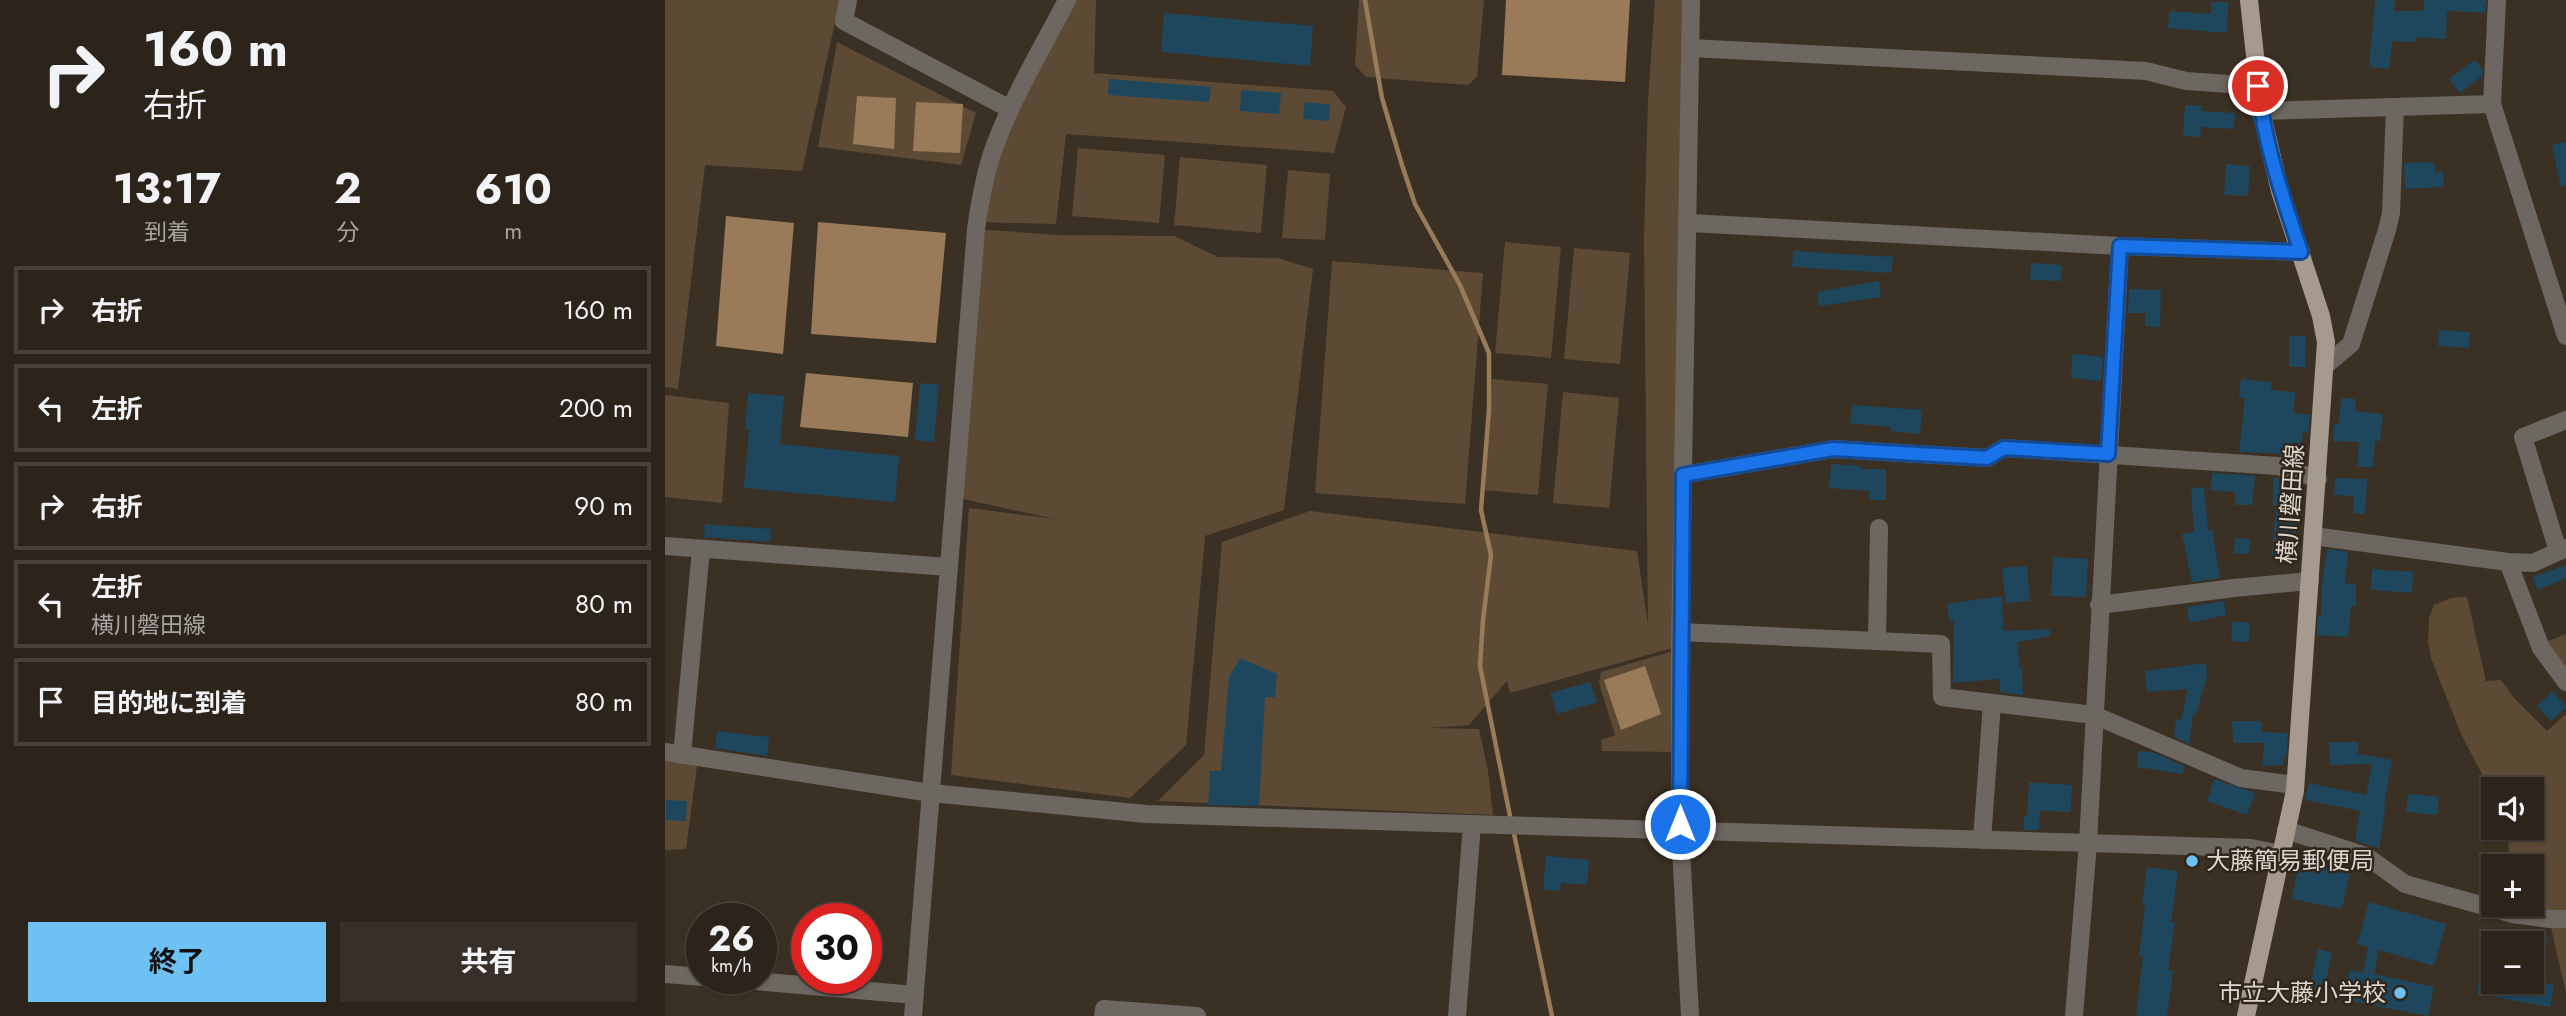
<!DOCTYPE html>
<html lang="ja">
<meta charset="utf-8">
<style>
:root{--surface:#2c241b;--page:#383028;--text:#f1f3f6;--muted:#a6a4a3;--line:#48413a;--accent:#6dc2f3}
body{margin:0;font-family:Jost,"Noto Sans JP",sans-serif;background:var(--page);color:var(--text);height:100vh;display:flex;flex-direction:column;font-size:26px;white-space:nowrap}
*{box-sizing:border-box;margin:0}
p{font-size:23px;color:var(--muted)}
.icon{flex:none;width:38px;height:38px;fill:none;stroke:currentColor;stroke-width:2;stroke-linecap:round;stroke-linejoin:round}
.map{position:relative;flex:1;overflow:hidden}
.sheet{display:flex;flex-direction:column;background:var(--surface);width:665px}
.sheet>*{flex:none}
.hud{background:#2c241b;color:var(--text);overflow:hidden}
.buttons{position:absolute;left:1816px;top:777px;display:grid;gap:14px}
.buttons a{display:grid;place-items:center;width:63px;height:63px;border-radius:0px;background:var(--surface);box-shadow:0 2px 5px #0004,0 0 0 2px var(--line);font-size:35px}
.speed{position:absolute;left:21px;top:903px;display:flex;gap:14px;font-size:35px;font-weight:700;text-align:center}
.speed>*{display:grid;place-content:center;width:91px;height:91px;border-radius:50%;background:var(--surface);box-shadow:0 2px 5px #0004,0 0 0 2px var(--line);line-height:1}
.speed small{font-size:18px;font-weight:400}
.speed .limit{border:10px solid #d22;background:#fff;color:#111}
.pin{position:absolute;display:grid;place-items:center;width:60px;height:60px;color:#fff;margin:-30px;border:4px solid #fff;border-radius:50%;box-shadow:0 2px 7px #0007}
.me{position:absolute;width:77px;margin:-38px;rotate:0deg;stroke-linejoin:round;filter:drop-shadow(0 0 5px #0008)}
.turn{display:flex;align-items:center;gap:24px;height:147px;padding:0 28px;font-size:32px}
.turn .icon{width:91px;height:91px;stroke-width:2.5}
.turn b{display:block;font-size:49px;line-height:60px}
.eta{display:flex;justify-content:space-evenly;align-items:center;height:119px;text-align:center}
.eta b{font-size:42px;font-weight:700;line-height:49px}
.action{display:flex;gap:14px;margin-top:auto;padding:14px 28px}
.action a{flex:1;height:80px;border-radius:0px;background:var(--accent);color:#111;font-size:28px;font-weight:700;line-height:80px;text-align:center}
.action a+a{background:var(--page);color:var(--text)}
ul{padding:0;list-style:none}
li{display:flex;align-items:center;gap:21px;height:88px;margin:0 14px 10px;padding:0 14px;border:4px solid var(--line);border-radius:0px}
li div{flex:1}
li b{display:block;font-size:26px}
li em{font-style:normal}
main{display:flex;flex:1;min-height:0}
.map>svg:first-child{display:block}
.green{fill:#5d4a35}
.water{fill:#997b5a}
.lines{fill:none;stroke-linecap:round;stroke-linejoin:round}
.stream{stroke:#997b5a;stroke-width:4.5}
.building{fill:#1e475e}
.minor{stroke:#6d6761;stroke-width:18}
.major{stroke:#a69a8e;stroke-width:18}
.route-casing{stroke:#114b97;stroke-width:18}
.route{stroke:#1a73e8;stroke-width:12}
.poi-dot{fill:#6dc2f3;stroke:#31261b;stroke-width:2.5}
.labels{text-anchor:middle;stroke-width:5;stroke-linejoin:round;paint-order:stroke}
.street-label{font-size:24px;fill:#ded7cf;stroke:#31261b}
.poi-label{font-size:24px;fill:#ded7cf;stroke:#31261b;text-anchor:start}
</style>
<main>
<section class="sheet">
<div class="hud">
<div class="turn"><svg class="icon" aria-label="right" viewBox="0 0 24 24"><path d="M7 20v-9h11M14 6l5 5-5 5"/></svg><div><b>160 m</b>右折</div></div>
</div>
<div class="eta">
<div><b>13:17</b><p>到着</p></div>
<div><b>2</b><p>分</p></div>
<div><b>610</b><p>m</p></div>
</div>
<ul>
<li><svg class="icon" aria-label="right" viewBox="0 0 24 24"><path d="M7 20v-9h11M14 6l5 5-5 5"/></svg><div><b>右折</b></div><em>160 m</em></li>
<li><svg class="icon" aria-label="left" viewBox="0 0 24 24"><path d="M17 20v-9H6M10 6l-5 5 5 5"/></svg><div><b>左折</b></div><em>200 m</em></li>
<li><svg class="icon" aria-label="right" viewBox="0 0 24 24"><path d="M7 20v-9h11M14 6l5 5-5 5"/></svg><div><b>右折</b></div><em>90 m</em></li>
<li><svg class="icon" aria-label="left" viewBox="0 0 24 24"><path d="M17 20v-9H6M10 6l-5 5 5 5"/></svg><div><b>左折</b><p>横川磐田線</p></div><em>80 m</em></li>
<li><svg class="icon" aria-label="arrive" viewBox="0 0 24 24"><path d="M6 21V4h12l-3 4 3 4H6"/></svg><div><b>目的地に到着</b></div><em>80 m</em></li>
</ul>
<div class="action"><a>終了</a><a>共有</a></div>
</section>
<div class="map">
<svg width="1901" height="1016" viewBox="0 0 1901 1016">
<rect width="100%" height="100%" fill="#3b3024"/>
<path class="green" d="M0 0H175L137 171 40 165 13 389 0 387Z
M403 0H431L429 73 668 91 681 107 669 153 401 134 391 224 312 222 335 134Z
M694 0H819L812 77 803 85 701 77 690 65Z
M990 0H1022L1015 646 845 693 842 681 804 725 763 728 814 729 823 771 828 815 493 801 539 755 557 542 645 511 972 551 983 624 979 237 983 101Z
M172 42 311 113 296 165 153 147Z
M413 148 500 155 494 223 407 216Z
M515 157 602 165 596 233 509 225Z
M623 170 665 174 660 240 617 238Z
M311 229 394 235 509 236 553 257 613 258 648 269 619 510 540 536 521 745 465 798 286 775 304 508 390 519 289 497Z
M840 242 896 247 886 358 830 353Z
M909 248 965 253 955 364 899 359Z
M667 261 818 273 800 504 650 493Z
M827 379 883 384 873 495 818 490Z
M898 392 954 398 944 508 888 503Z
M0 395 64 403 57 503 0 497Z
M1802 597 1821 681 1836 680 1850 699 1882 731 1901 714V916L1877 913 1847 905H1867V866H1845L1842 828H1867V789H1829V797L1796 734 1766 658 1763 642 1764 618 1769 605 1786 598Z
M1901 634V677L1881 642Z
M1009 651 1007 752 937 751 936 740 950 735 934 683 936 672Z
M0 759 32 766 21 849 0 850Z
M1884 919H1901V993Z"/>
<path class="water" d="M841 0H965L960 82 837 75Z
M192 96 231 98 229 149 188 144Z
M251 102 298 104 295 153 248 151Z
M61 216 129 223 118 354 51 346Z
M153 222 281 233 271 343 146 334Z
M141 373 248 383 243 437 135 427Z
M980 666 996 714 956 730 939 680Z"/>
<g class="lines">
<path class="stream" d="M700 0 717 98 737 165 750 204 795 285 824 353V409L816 510 826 555 818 620 815 666 846 821
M848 829 887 1016"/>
</g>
<path class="building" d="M1710 0H1730L1729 11H1758L1759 0H1821L1820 13 1782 11 1781 39 1752 37 1751 42 1727 41 1724 69 1704 67Z
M1546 2H1563L1562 33 1503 28 1504 11 1546 14Z
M499 13 648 26 645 66 496 52Z
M1810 60 1817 69V76L1795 93 1784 79Z
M444 79 546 87 544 102 443 95Z
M576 90 616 93 614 114 575 111Z
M640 102 665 105 664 121 638 119Z
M1520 105 1536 106V111L1570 113 1569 129 1536 127 1535 137 1518 136Z
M1901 142V186L1896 187 1887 145Z
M1769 162 1770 172 1778 171 1779 187 1740 189 1739 163Z
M1561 164 1585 166 1583 196 1559 195Z
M1128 251 1228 257 1226 273 1127 267Z
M1366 263 1397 265 1396 281 1365 280Z
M1214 281 1216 297 1154 306 1152 292Z
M1464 289 1496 290 1495 327 1480 326V313H1463Z
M1774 330 1805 332 1804 348 1773 346Z
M1624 336H1641L1640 367H1624Z
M1407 354 1438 357 1436 381 1406 378Z
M1576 379 1607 382 1606 390 1630 392 1629 413 1645 415 1643 433 1638 432 1634 461 1610 453 1574 452 1580 398 1574 397Z
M255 383 274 385 269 442 250 440Z
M83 393 119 396 115 444 234 456 230 502 79 488 84 430 80 429Z
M1676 398 1691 399 1690 411 1718 414 1715 441H1710L1708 467H1692L1694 442 1668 441 1669 424 1674 425Z
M1187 405 1257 410 1255 434 1225 431 1226 427 1185 423Z
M1166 464 1196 466V469H1221V500H1204V491L1164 488Z
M1547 473 1590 476 1587 505H1570V492L1545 490Z
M1609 477 1637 486 1635 519H1632L1631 536H1629L1628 557 1607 556 1611 506H1608Z
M1670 478 1702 479 1700 514 1688 513 1689 496 1669 495Z
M1539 487 1543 530 1547 529 1555 578 1527 582 1517 534 1529 532 1526 488Z
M40 524 106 529 105 542 39 537Z
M1570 538 1585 539 1584 554 1569 553Z
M1662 549 1683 552 1680 583 1691 584V606H1686L1683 637 1652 635 1653 616 1656 617 1657 583Z
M1388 557 1423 559 1421 597 1386 596Z
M1901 565V578L1873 590 1868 577Z
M1362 566 1365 601 1341 603 1337 568Z
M1707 569 1748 572 1747 593 1706 590Z
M1337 596 1338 631 1384 629 1385 636 1353 642 1354 668H1357L1358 695 1335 692V679L1288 683 1289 621 1285 622 1282 604Z
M1559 601 1561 615 1524 623 1522 607Z
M1568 621 1585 623 1584 642 1566 641Z
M575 658 612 674 610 697H600L594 806 543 805 545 771H556L564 677Z
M1541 663 1542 676 1531 715 1528 714 1524 744 1509 737 1511 719 1516 720 1523 689 1482 692 1480 671Z
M925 682 932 702 892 714 885 693Z
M1888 691 1901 707 1886 721 1872 706Z
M1567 721H1596V732L1623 733 1621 758H1619L1618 765 1597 766 1599 743H1568Z
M52 731 104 737 102 756 50 748Z
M1664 742H1693V754L1727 760 1719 803H1721L1714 848 1690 841 1695 811 1640 800 1644 783 1701 795 1707 764 1665 765Z
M1473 751 1487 752 1519 766 1518 774 1472 767Z
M1549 779 1590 793 1582 815 1542 801Z
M1364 782 1407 785 1406 812 1375 811 1374 830H1359V816H1362Z
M1743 794 1774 797 1772 815 1741 812Z
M1 800 22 801 21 821 1 820Z
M881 856 924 860 922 885 896 883 895 891 878 890Z
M1634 862 1685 873 1677 909 1627 899Z
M1482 867 1513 871 1506 922 1510 923 1503 970 1508 971 1502 1016H1471L1478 956 1474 955 1480 904H1477Z
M1704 902 1781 924 1769 966 1714 950 1709 974 1769 987 1763 1016 1676 999 1685 970 1698 973 1703 947 1692 944Z
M1835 928 1883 937V943H1832Z
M1653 949 1667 953 1658 995 1644 992Z
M1816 968 1829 970V982L1867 980 1889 985 1885 1007 1812 994Z"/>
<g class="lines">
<path class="minor" d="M183 0 179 21 345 109
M1832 0 1827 104 1901 336
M1025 48 1481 71 1521 81 1593 86
M1596 111 1827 104
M1024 223 1455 246 1636 252
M1660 366 1686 344 1722 230 1726 213 1730 107
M1018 475 1168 449 1322 458 1339 448 1613 466 1653 479
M1648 536 1843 562 1868 563 1901 548
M0 546 284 567
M1893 551 1858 437 1901 420
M1843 562 1876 648 1901 682
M1434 605 1569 588 1645 581
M1015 632 1276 644 1277 697 1429 715 1576 778 1630 785
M1212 641 1214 528
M0 752 266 793 481 814 1586 848 1616 854
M17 755 36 549
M1621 830 1701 856 1740 884 1848 914 1884 919H1901
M1317 840 1327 703
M0 974 37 977
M56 978 250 995
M248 1016 311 229C315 201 320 172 330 145 349 95 377 48 402 0
M438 1016 439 1009 532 1016
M792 1016 807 824
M1025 1016 1015 830V646L1026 0
M1409 1016 1423 843 1455 246"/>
<path class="major" d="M1581 1016 1630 791 1661 342 1656 316 1615 191 1596 111 1584 0"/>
</g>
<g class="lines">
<defs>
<path id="route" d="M1015 824 1018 475 1168 449 1322 458 1339 448 1443 454 1455 246 1636 252C1618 198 1599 143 1593 86"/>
</defs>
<use href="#route" class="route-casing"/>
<use href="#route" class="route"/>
</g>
<g class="poi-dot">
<circle cx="1527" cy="861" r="7"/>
<circle cx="1735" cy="993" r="7"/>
</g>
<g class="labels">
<g class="street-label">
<text transform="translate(1626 504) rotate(-86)" y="8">横川磐田線</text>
</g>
<g class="poi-label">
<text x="1541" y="869">大藤簡易郵便局</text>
<text x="1721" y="1001" text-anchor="end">市立大藤小学校</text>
</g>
</g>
</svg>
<div class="buttons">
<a><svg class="icon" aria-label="sound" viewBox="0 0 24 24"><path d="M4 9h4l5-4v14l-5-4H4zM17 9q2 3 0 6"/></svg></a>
<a>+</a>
<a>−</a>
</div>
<div class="speed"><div>26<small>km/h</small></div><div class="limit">30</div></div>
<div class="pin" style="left:1593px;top:86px;background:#d93025"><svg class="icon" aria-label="arrive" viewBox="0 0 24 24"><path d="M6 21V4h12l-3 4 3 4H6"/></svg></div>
<svg class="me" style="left:1015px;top:824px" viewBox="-20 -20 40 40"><circle r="17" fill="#1a73e8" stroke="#fff" stroke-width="3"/><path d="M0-11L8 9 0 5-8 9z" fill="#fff"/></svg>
</div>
</main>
